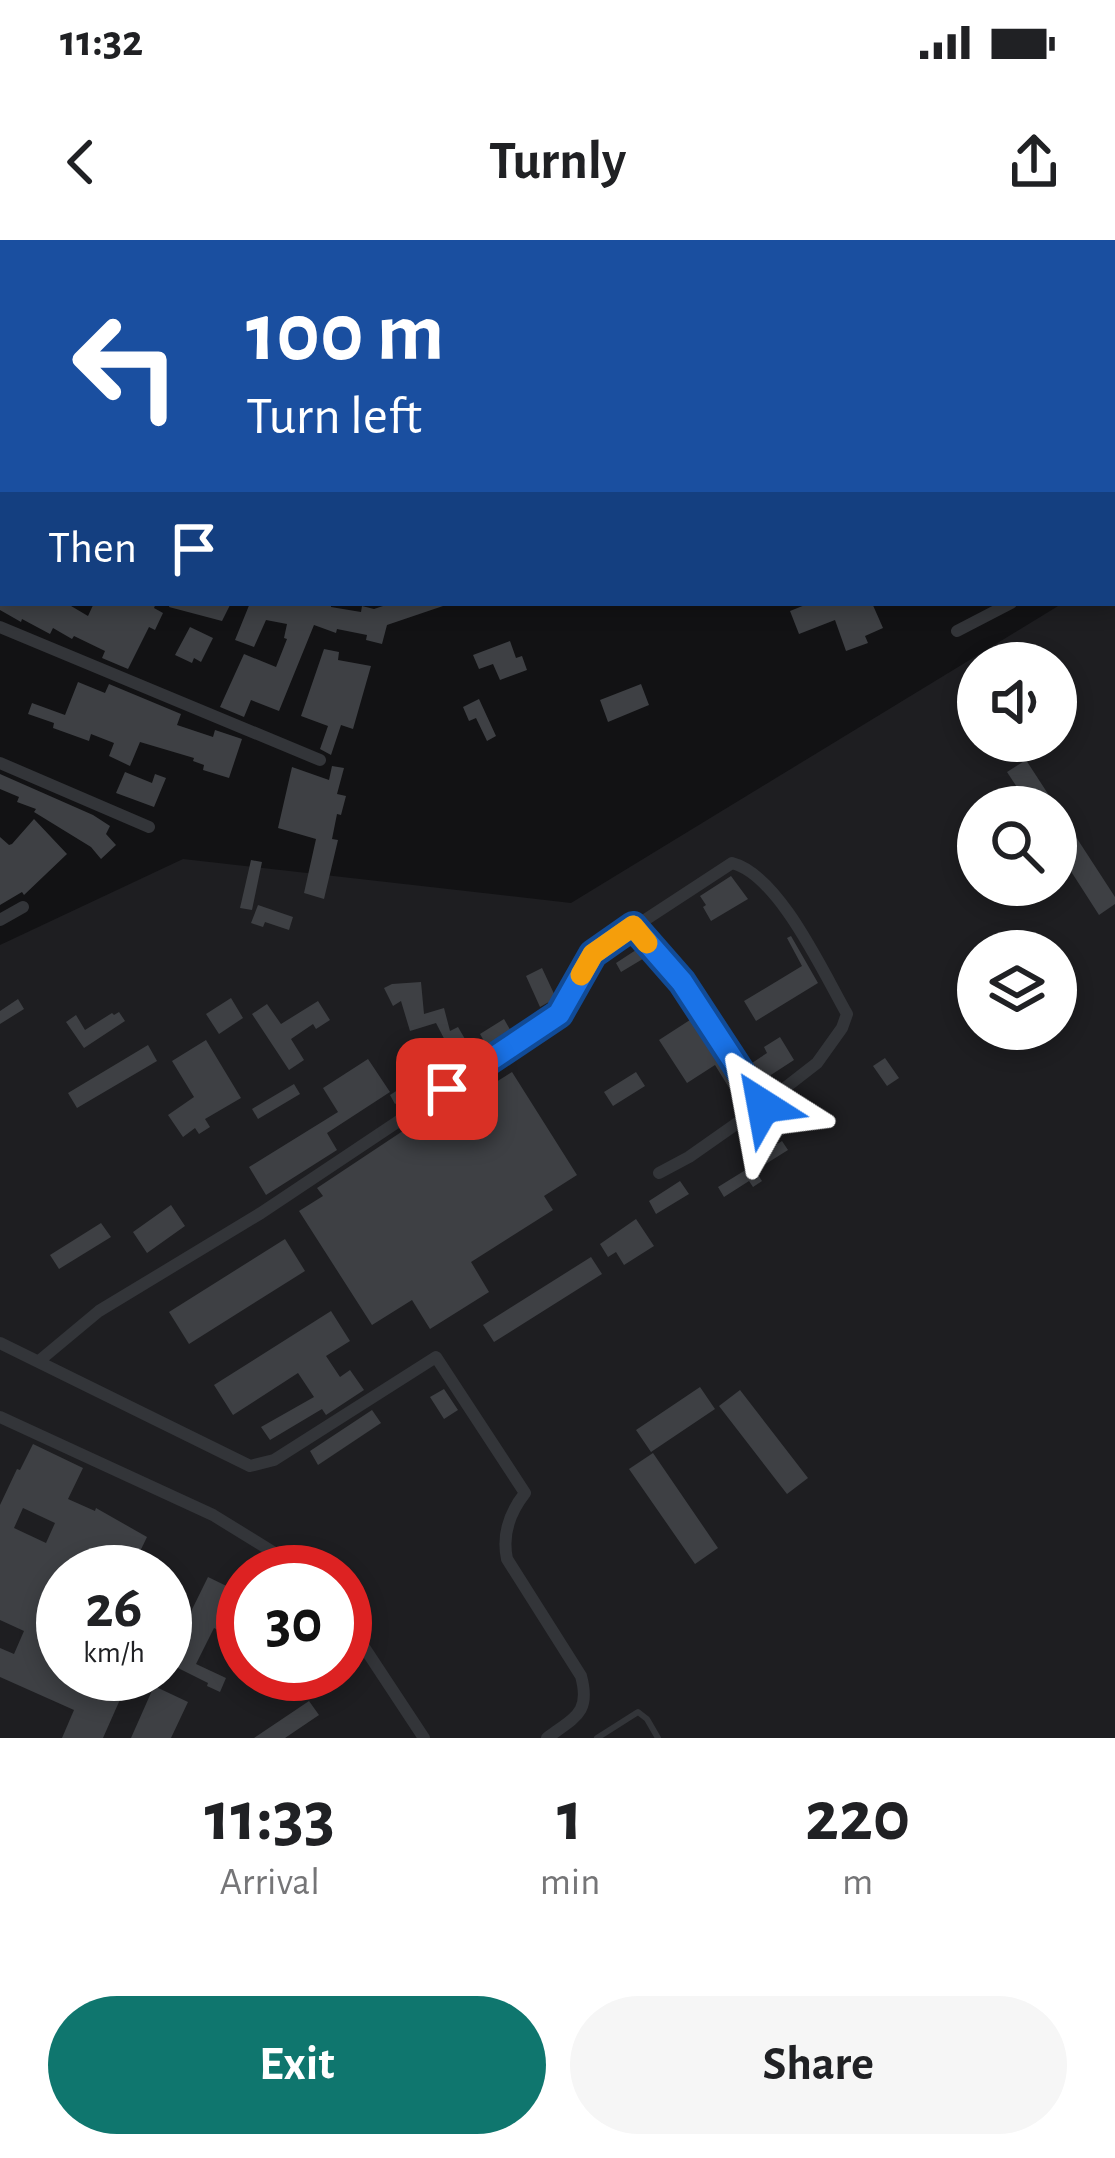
<!DOCTYPE html>
<style>
:root{--surface:#fff;--page:#f6f6f6;--text:#202124;--muted:#757577;--accent:#0f766e}
body{margin:0;font-family:"Alegreya Sans",sans-serif;background:var(--page);color:var(--text);height:100vh;display:flex;flex-direction:column;font-size:45px;white-space:nowrap}
*{box-sizing:border-box;margin:0}
p{font-size:39px;color:var(--muted)}
.icon{flex:none;width:66px;height:66px;fill:none;stroke:currentColor;stroke-width:2;stroke-linecap:round;stroke-linejoin:round}
.map{position:relative;height:1498px;overflow:hidden}
.details{display:flex;flex-direction:column;background:var(--surface);flex:1}
.details>*{flex:none}
.banner{position:absolute;left:0px;top:0px;width:1116px;height:366px;box-shadow:0 6px 18px #0003;background:#1a4fa0;color:#fff;overflow:hidden}
.controls{position:absolute;left:957px;top:402px;display:grid;gap:24px}
.controls a{display:grid;place-items:center;width:120px;height:120px;border-radius:50%;background:var(--surface);box-shadow:0 6px 18px #0003;font-size:60px}
.speed{position:absolute;left:36px;top:1305px;display:flex;gap:24px;font-size:60px;font-weight:700;text-align:center}
.speed>*{display:grid;place-content:center;width:156px;height:156px;border-radius:50%;background:var(--surface);box-shadow:0 6px 18px #0003;line-height:1}
.speed small{font-size:30px;font-weight:400}
.speed .limit{border:18px solid #d22;background:#fff;color:#111}
.pin{position:absolute;display:grid;place-items:center;width:102px;height:102px;color:#fff;margin:-51px;border-radius:24px;box-shadow:0 6px 18px #0006}
.me{position:absolute;width:132px;margin:-66px;rotate:326deg;stroke-linejoin:round;filter:drop-shadow(0 0 9px #0008)}
.turn{display:flex;align-items:center;gap:42px;height:252px;padding:0 48px;font-size:54px}
.turn .icon{width:156px;height:156px;stroke-width:2.5}
.turn b{display:block;font-size:84px;line-height:102px}
.then{display:flex;align-items:center;height:114px;padding:0 48px;background:#0003;gap:24px;font-size:45px}
.eta{display:flex;justify-content:space-evenly;align-items:center;height:204px;text-align:center}
.eta b{font-size:72px;font-weight:700;line-height:84px}
.action{display:flex;gap:24px;margin-top:auto;padding:24px 48px}
.action a{flex:1;height:138px;border-radius:72px;background:var(--accent);color:#fff;font-size:48px;font-weight:700;line-height:138px;text-align:center}
.action a+a{background:var(--page);color:var(--text)}
.status{display:flex;justify-content:space-between;align-items:center;height:84px;padding:0 60px;background:var(--surface);direction:ltr}
.status svg{height:33px;fill:currentColor}
header{display:flex;justify-content:space-between;align-items:center;height:156px;padding:0 48px;background:var(--surface);font-size:54px;font-weight:700}
.map>svg:first-child{display:block}
.built{fill:#1e1e21;fill-rule:evenodd}
.building{fill:#3e4044;fill-rule:evenodd}
.lines{fill:none;stroke-linecap:round;stroke-linejoin:round}
.service{stroke:#333539;stroke-width:6}
.minor{stroke:#333539;stroke-width:12}
.route-casing{stroke:#114b97;stroke-width:30}
.route{stroke:#1a73e8;stroke-width:21}
.slow{stroke:#f59e0b;stroke-width:21}
</style>
<div class="status"><b>11:32</b><svg viewBox="0 0 49 12"><path d="M0 12V9h3v3zM5 12V6h3v6zM10 12V3h3v9zM15 12V0h3v12zM26 1h20v11H26zM47 4h2v5h-2z"/></svg></div>
<header><svg class="icon" aria-label="back" viewBox="0 0 24 24"><path d="M15 5l-7 7 7 7"/></svg>Turnly<svg class="icon" aria-label="share" viewBox="0 0 24 24"><path d="M12 15V3M7 8l5-5 5 5M5 13v7h14v-7"/></svg></header>
<div class="map">
<svg width="1115" height="1498" viewBox="0 0 1115 1498">
<rect width="100%" height="100%" fill="#121214"/>
<path class="built" d="M1115 331V1498H0V705L183 619 571 663 1063 363H1113ZM978 423H1056V501H978ZM978 567H1056V645H978ZM978 711H1056V789H978ZM63 1332H165V1434H63ZM243 1332H345V1434H243Z"/>
<path class="building" d="M0 363H66L88 376 94 363H156L154 368 163 373 155 390 149 387 128 429 102 418 105 411 74 396 72 399 53 388 50 394 22 379 21 382 0 370Z
M170 363H231L222 381 169 367Z
M250 363H331V367L361 372 362 366 374 369 392 363 446 365 387 385 382 404 366 400 367 395 337 389 336 393 314 385 279 471 251 460 244 477 220 467 244 414 276 427 287 399 284 398 287 384 266 380 254 407 235 400Z
M810 363H872L883 388 865 396 868 403 846 411 835 380 799 394 790 371Z
M190 387 213 398 201 422 194 418 192 423 175 415Z
M510 401 516 418 522 416 527 430 500 440 493 424 479 429 473 415Z
M324 409 339 412 338 420 371 426 353 489 341 485 331 515 320 509 328 486 301 476Z
M78 442 105 453 109 444 181 474 177 485 213 497 215 490 242 499 229 538 203 530 204 525 193 521 194 518 140 502 130 526 109 516 114 503 91 494 89 501 53 488 54 483 28 474 32 463 65 475Z
M641 444 649 465 608 482 600 460Z
M479 459 496 496 487 501 476 478 469 481 463 467Z
M1026 520 1115 657V664L1099 675 1056 608V567H1030L1007 532Z
M332 526 344 528 337 554 346 556 341 575 337 574 332 599 338 600 324 659 304 653 316 599 278 588 292 527 329 540Z
M125 532 152 543 155 534 166 538 154 567 116 553Z
M0 534 93 575 110 586 106 594 116 605 101 619 91 607 34 572 36 569 17 562 19 557 0 549Z
M34 579 67 614 24 655 22 652 0 665V597L9 605 12 604Z
M251 620 262 622 252 670 240 668Z
M731 636 748 659 711 681 703 667 706 665 700 656Z
M258 665 293 677 289 690 265 682 263 687 251 683Z
M791 696 818 743 756 781 744 761 802 726 787 698Z
M639 708 646 717 621 732 616 723Z
M542 728 556 758 540 767 526 736Z
M421 742 424 774 444 768 450 791 458 787 465 799 454 805 456 810 451 812 436 783 410 791 401 761 393 766 384 748 392 744Z
M231 758 243 778 219 794 206 774Z
M18 759 24 769 0 784V771Z
M318 761 330 780 316 789 313 784 291 799 304 820 289 830 252 774 267 764 281 784Z
M119 772 125 781 84 808 66 782 76 775 85 790 112 773 114 775Z
M693 778 749 862 741 867 715 825 687 843 659 800Z
M504 779 512 793 488 808 480 794Z
M780 797 794 820 760 842 749 825 767 813 764 807Z
M206 800 241 858 205 879 210 887 199 894 195 888 183 897 168 875 194 857 172 821Z
M148 805 157 821 77 868 68 853Z
M457 812 464 825 426 850 424 848 395 864 390 855Z
M885 818 899 838 887 846 873 826Z
M368 819 390 852 327 893 337 910 266 955 249 927 338 872 323 848Z
M512 832 577 935 544 956 553 970 471 1022 489 1052 430 1089 412 1060 372 1085 299 971 323 956 317 948 472 845 477 854Z
M636 832 645 846 613 866 604 852Z
M294 844 300 854 258 879 252 869Z
M795 858 808 876 774 902 760 882Z
M782 901 788 910 756 930 750 921Z
M752 926 762 941 753 947 749 941 724 957 718 947Z
M680 941 689 954 656 974 649 961Z
M171 965 185 986 147 1013 133 992Z
M636 979 654 1006 624 1025 616 1012 608 1017 600 1004Z
M101 983 111 997 59 1029 50 1015Z
M285 999 305 1031 189 1104 169 1072Z
M591 1017 602 1034 494 1102 483 1085Z
M331 1071 350 1101 326 1116 340 1137 350 1130 364 1150 326 1175 322 1169 270 1200 261 1187 314 1157 298 1133 233 1175 214 1145Z
M700 1147 715 1169 651 1212 636 1190Z
M444 1149 458 1170 444 1179 430 1157Z
M740 1150 808 1238 787 1254 719 1166Z
M372 1170 381 1183 318 1225 310 1211Z
M33 1204 83 1228 68 1259 95 1271 96 1268 147 1297 130 1332H63V1434H121L113 1450 122 1455 103 1498H62L74 1470 0 1437V1408L14 1414 24 1391 0 1380V1265L17 1229 20 1230ZM23 1268 55 1283 46 1303 14 1288Z
M653 1213 718 1308 695 1324 629 1229Z
M208 1337 243 1354V1402L214 1388 196 1424 226 1438 220 1452 207 1446 208 1443 166 1422Z
M154 1446 188 1462 171 1498H131Z
M309 1461 319 1475 285 1498H254Z"/>
<g class="lines">
<path class="service" d="M597 1498 638 1472 647 1479 658 1498"/>
<path class="minor" d="M833 0 834 3
M962 0 964 3
M1062 0 1063 3
M142 3 144 0
M396 3V0
M723 3 731 0
M1113 116 1115 120
M0 207H3
M0 302 3 295
M1113 318 1115 317
M0 387 320 520
M957 391 1011 363
M0 523 149 587
M0 680 23 667
M633 686 682 742 763 865
M0 1103 250 1226 274 1220 436 1117 525 1253C510 1272 502 1295 507 1319L581 1436C591 1473 575 1477 547 1498
M39 1121 99 1071 261 973 559 774 593 714 732 623C779 635 823 732 847 774L842 788 817 823 763 865 689 917 659 933
M0 1177 213 1275 294 1325 300 1332
M345 1384 360 1401 424 1498"/>
</g>
<g class="lines">
<defs>
<path id="route" d="M447 849 559 774 593 714 633 686 682 742 763 866"/>
</defs>
<use href="#route" class="route-casing"/>
<use href="#route" class="route"/>
<path class="slow" d="M581 735 593 714 633 686 647 703"/>
</g>
</svg>
<div class="controls">
<a><svg class="icon" aria-label="sound" viewBox="0 0 24 24"><path d="M4 9h4l5-4v14l-5-4H4zM17 9q2 3 0 6"/></svg></a>
<a><svg class="icon" aria-label="search" viewBox="0 0 24 24"><circle cx="10" cy="10" r="6"/><path d="M15 15l6 6"/></svg></a>
<a><svg class="icon" aria-label="layers" viewBox="0 0 24 24"><path d="M12 4l9 5-9 5-9-5zM3 14l9 5 9-5"/></svg></a>
</div>
<div class="speed"><div>26<small>km/h</small></div><div class="limit">30</div></div>
<div class="pin" style="left:447px;top:849px;background:#d93025"><svg class="icon" aria-label="arrive" viewBox="0 0 24 24"><path d="M6 21V4h12l-3 4 3 4H6"/></svg></div>
<svg class="me" style="left:763px;top:866px" viewBox="-20 -20 40 40"><path d="M0-17L14 15 0 8-14 15z" fill="#1a73e8" stroke="#fff" stroke-width="4"/></svg>
<div class="banner">
<div class="turn"><svg class="icon" aria-label="left" viewBox="0 0 24 24"><path d="M17 20v-9H6M10 6l-5 5 5 5"/></svg><div><b>100 m</b>Turn left</div></div>
<div class="then">Then<svg class="icon" aria-label="arrive" viewBox="0 0 24 24"><path d="M6 21V4h12l-3 4 3 4H6"/></svg></div>
</div>
</div>
<section class="details">
<div class="eta">
<div><b>11:33</b><p>Arrival</p></div>
<div><b>1</b><p>min</p></div>
<div><b>220</b><p>m</p></div>
</div>
<div class="action"><a>Exit</a><a>Share</a></div>
</section>
